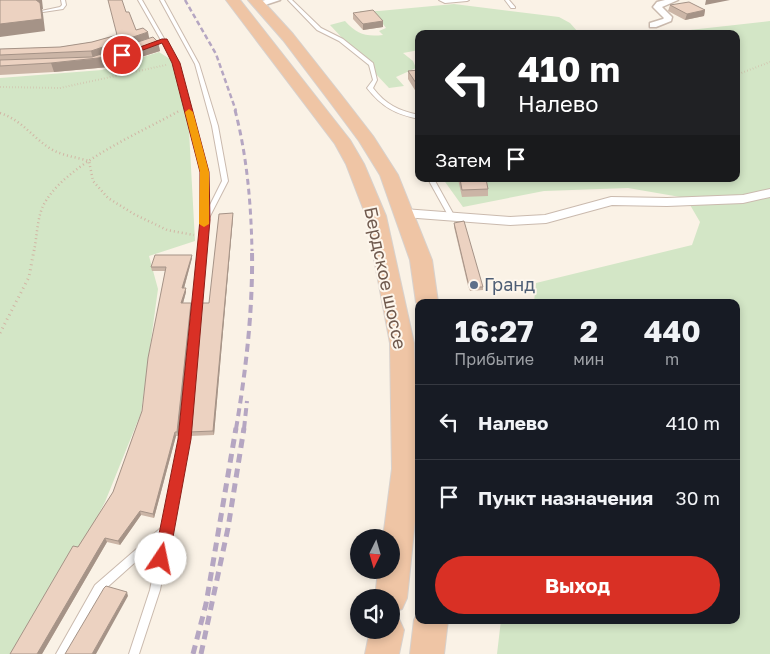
<!DOCTYPE html>
<html lang="ru">
<meta charset="utf-8">
<style>
:root{--surface:#171b24;--page:#20242c;--text:#f1f3f6;--muted:#9ea1a6;--line:#363941;--accent:#d93025}
body{margin:0;font-family:"Golos Text",sans-serif;background:var(--page);color:var(--text);height:100vh;display:flex;flex-direction:column;font-size:19px;white-space:nowrap}
*{box-sizing:border-box;margin:0}
p{font-size:16px;color:var(--muted)}
.icon{flex:none;width:28px;height:28px;fill:none;stroke:currentColor;stroke-width:2;stroke-linecap:round;stroke-linejoin:round}
.map{position:relative;flex:1;overflow:hidden}
.details{position:absolute;left:415px;top:299px;width:325px;height:325px;display:flex;flex-direction:column;background:var(--surface);border-radius:10px;box-shadow:0 2px 8px #0003}
.details>*{flex:none}
.banner{position:absolute;left:415px;top:30px;width:325px;height:152px;border-radius:10px;box-shadow:0 2px 8px #0003;background:#202124;color:#fff;overflow:hidden}
.needle{width:32px;rotate:185deg}
.controls{position:absolute;left:350px;top:529px;display:grid;gap:10px}
.controls a{display:grid;place-items:center;width:50px;height:50px;border-radius:50%;background:var(--surface);box-shadow:0 2px 8px #0003;font-size:25px}
.pin{position:absolute;display:grid;place-items:center;width:42px;height:42px;color:#fff;margin:-21px;border:2px solid #fff;border-radius:50%;box-shadow:0 1px 5px #0007}
.me{position:absolute;width:55px;margin:-28px;rotate:11deg;stroke-linejoin:round;filter:drop-shadow(0 0 4px #0008)}
.turn{display:flex;align-items:center;gap:18px;height:105px;padding:0 20px;font-size:22px}
.turn .icon{width:65px;height:65px;stroke-width:2.5}
.turn b{display:block;font-size:35px;line-height:42px}
.then{display:flex;align-items:center;height:48px;padding:0 20px;background:#0003;gap:10px;font-size:19px}
.eta{display:flex;justify-content:space-evenly;align-items:center;height:85px;text-align:center}
.eta b{font-size:30px;font-weight:700;line-height:35px}
.cta{display:flex;gap:10px;margin-top:auto;padding:10px 20px}
.cta a{flex:1;height:58px;border-radius:30px;background:var(--accent);color:#fff;font-size:20px;font-weight:700;line-height:58px;text-align:center}
ul{padding:0;list-style:none}
li{display:flex;align-items:center;gap:15px;height:75px;padding:0 20px;border-top:1px solid var(--line)}
li div{flex:1}
li b{display:block;font-size:19px}
li em{font-style:normal}
.map>svg:first-child{display:block}
.green{fill:#d3e6c6}
.lines{fill:none;stroke-linecap:round;stroke-linejoin:round}
.service-casing{stroke:#cabaae;stroke-width:2}
.minor-casing{stroke:#cabaae;stroke-width:3}
.tertiary-casing{stroke:#cabaae;stroke-width:2}
.trunk-casing{stroke:#d7d1cd;stroke-width:2}
.path-far2{stroke:#d1b5a4;stroke-width:2;stroke-dasharray:0.5 2.5;stroke-linecap:butt}
.path-far1{stroke:#d1b5a4;stroke-width:2.5;stroke-dasharray:1 3;stroke-linecap:butt}
.path{stroke:#d1b5a4;stroke-width:3;stroke-dasharray:1 4;stroke-linecap:butt}
.service{fill:#fff;fill-rule:evenodd}
.minor{fill:#fff;fill-rule:evenodd}
.tertiary{fill:#fff;fill-rule:evenodd}
.trunk{fill:#efc5a5;fill-rule:evenodd}
.rail-far3{stroke:#b5a6c2;stroke-width:2.5;stroke-dasharray:5 3;stroke-linecap:butt}
.rail-far2{stroke:#b5a6c2;stroke-width:3;stroke-dasharray:6 4;stroke-linecap:butt}
.rail-far1{stroke:#b5a6c2;stroke-width:4;stroke-dasharray:8 5;stroke-linecap:butt}
.rail{stroke:#b5a6c2;stroke-width:5;stroke-dasharray:9 6;stroke-linecap:butt}
.wall{fill:#cbb5a6}
.shaded-wall{fill:#a59387}
.building{fill:#ecd2c1;stroke:#a59387}
.route{fill:#d93025;stroke:#8d1f18}
.slow{fill:#f59e0b}
.service-dot{fill:#5c6f8a;stroke:#fdf6ec;stroke-width:2}
.labels{text-anchor:middle;stroke-width:4;stroke-linejoin:round;paint-order:stroke}
.street-label{font-size:18px;fill:#705a4e;stroke:#fdf6ec}
.service-label{font-size:18px;fill:#4e5e75;stroke:#fdf6ec;text-anchor:start}
</style>
<div class="map">
<svg width="770" height="654" viewBox="0 0 770 654">
<rect width="100%" height="100%" fill="#faf2e6"/>
<path class="green" d="M454 4 559 17 570 23 578 32 577 34H419V50L403 53 413 61 416 68 396 77 404 86 389 88 330 25 345 21C357 34 365 37 383 35L379 31 386 28 376 15 361 16 360 11H379Z
M770 21V654H497L501 620H736V302H534L536 283 692 245 700 222 686 198 628 188 544 191 463 207 443 179H736V34H654Z
M159 52 176 63 188 112 195 241 149 256 158 289 141 413 105 502 25 654H0V78L102 70Z"/>
<g class="lines">
<defs>
<path id="service" d="M61 0H65L66 5 63 9 43 12 41 11 60 7 62 5Z
M138 0H142L178 63 207 172 208 209 222 181 212 126 195 64 160 0H164L199 64 218 126 228 181 208 220 188 439 160 590 139 654H129L150 590 160 540 103 591 67 654H56L95 585 163 526 180 439 202 220 201 172 174 63Z
M288 0H292L321 28 343 39 373 63 377 80 373 88C385 104 399 111 419 115V119C395 114 382 107 367 88L373 80 369 65 339 41 317 30Z
M439 0H469L467 1 445 3Z
M505 0H509L515 7V8H511Z
M428 179H434L455 217 454 218H450L449 217Z"/>
<path id="minor" d="M265 0H280L259 7 255 4Z
M665 0H678L662 7 672 17 671 21 656 27H650V23L663 19 664 18 653 7 657 2Z"/>
<path id="tertiary" d="M770 189V197L743 203 667 206 612 205 546 223 510 225 404 217 399 216 397 213 399 210 404 209 510 217 545 215 611 197 667 198 743 195Z"/>
<path id="trunk" d="M226 0H240L350 140 364 164 386 216 414 343 419 483 407 598 402 609 391 613V598H375L378 570H391V538H383L392 469 390 343 366 216 346 164 335 144Z
M248 0H262L293 34 342 96 373 136 398 175 432 260 438 302H419V307L416 302 410 260 380 175 359 141 330 102 283 40Z
M419 610V620H448L444 654H410L414 620Z
M391 616 399 619 404 630 399 654H365L370 630H391Z"/>
</defs>
<use href="#service" class="service-casing"/>
<use href="#minor" class="minor-casing"/>
<use href="#tertiary" class="tertiary-casing"/>
<use href="#trunk" class="trunk-casing"/>
<path class="path-far2" d="M736 75 770 62
M0 87 60 88 166 65"/>
<path class="path-far1" d="M0 113C22 120 33 138 51 149 63 156 76 157 89 161L93 181 108 198 134 214 167 230 194 235
M34 251C37 237 37 219 43 206 63 165 140 133 179 111"/>
<path class="path" d="M0 333 29 277 34 250"/>
<use href="#service" class="service"/>
<use href="#minor" class="minor"/>
<use href="#tertiary" class="tertiary"/>
<use href="#trunk" class="trunk"/>
<path class="rail-far3" d="M185 0 216 54 236 111"/>
<path class="rail-far2" d="M235 110C247 156 251 203 252 251"/>
<path class="rail-far1" d="M236 429C246 370 253 310 252 250
M244 429 247 401"/>
<path class="rail" d="M193 654 206 604 236 428
M201 654 228 528 244 428"/>
</g>
<path class="wall" d="M670 5 705 10 704 16 685 20 668 11Z
M126 12 136 30 149 38 158 42 160 51 109 67 54 72 0 75V49L60 47 92 42 117 35Z
M353 13 383 21V27L363 30 353 19Z
M419 70V95H418L408 79V71Z
M458 179H486L488 189V196L462 197Z
M233 213V217L214 435 190 436 189 432 209 303Z
M454 223 483 287V290L470 291 468 286 454 227Z
M192 258 184 288 186 292 183 303 191 307 178 436H176L154 518 141 515 120 545 107 542 42 654H10L113 492 142 411 165 271H152L151 267Z"/>
<path class="shaded-wall" d="M36 0H42L43 9H42L43 14 45 31 0 37V24Z
M706 0H730L705 5Z
M705 10 704 16 685 20 687 14Z
M383 21V27L363 30V24Z
M148 32 150 42H158L160 51 109 67 54 72 51 63 93 59 91 51Z
M233 213V217L214 435 213 431Z
M192 255V258L183 292 182 288Z
M186 288V292L182 307 181 303Z
M191 303V307L178 436 177 432Z
M175 432 176 436 154 518 153 514Z
M140 511 141 515 120 545 118 541Z
M105 538 107 542 42 654H37Z
M127 592 128 596 96 654H92Z"/>
<path class="building" d="M0 0H36L40 3 42 19 0 24Z
M108 0H122L126 12H129L136 30 143 28 148 32 91 51 0 55V49L60 47 92 42 117 35Z
M689 2 705 10 687 14 670 5Z
M373 10 383 21 363 24 353 13Z
M153 37 158 42 107 57 51 63 0 66V60L92 57Z
M419 70V86H418L408 71Z
M460 179H486L488 189 462 190Z
M233 213 213 431 189 432 201 303H209L219 214Z
M464 221 483 287H471L468 282 454 223Z
M155 255H192L182 288H186L181 303H191L177 432H175L153 514 140 511 118 541 105 538 37 654H10L73 546 78 547 113 492 142 411 148 358 166 267H151Z
M106 586 127 592 92 654H65L104 588Z"/>
<path class="route" d="M162 39H167L180 63 209 172 210 220 191 439 169 559 167 564 161 566 156 564 154 559 178 439 200 220V172L172 63 162 43 124 57 118 55Z"/>
<path class="slow" d="M189 109 193 112 209 172V224L204 227 199 224 200 172 185 112Z"/>
<circle class="service-dot" cx="474" cy="285" r="5"/>
<g class="labels">
<g class="street-label">
<text transform="translate(385 278) rotate(78)" y="6">Бердское шоссе</text>
</g>
<g class="service-label">
<text x="484" y="291">Гранд</text>
</g>
</g>
</svg>
<div class="controls">
<a><svg class="needle" viewBox="-14 -14 28 28"><path d="M0-13l5 13h-10z" fill="#e53935"/><path d="M0 13l5-13h-10z" fill="#9ea1a6"/></svg></a>
<a><svg class="icon" aria-label="sound" viewBox="0 0 24 24"><path d="M4 9h4l5-4v14l-5-4H4zM17 9q2 3 0 6"/></svg></a>
</div>
<div class="pin" style="left:122px;top:55px;background:#d93025"><svg class="icon" aria-label="arrive" viewBox="0 0 24 24"><path d="M6 21V4h12l-3 4 3 4H6"/></svg></div>
<svg class="me" style="left:161px;top:559px" viewBox="-20 -20 40 40"><circle r="19" fill="#fff"/><path d="M0-13L10 11 0 6-10 11z" fill="#d93025"/></svg>
<div class="banner">
<div class="turn"><svg class="icon" aria-label="left" viewBox="0 0 24 24"><path d="M17 20v-9H6M10 6l-5 5 5 5"/></svg><div><b>410 m</b>Налево</div></div>
<div class="then">Затем<svg class="icon" aria-label="arrive" viewBox="0 0 24 24"><path d="M6 21V4h12l-3 4 3 4H6"/></svg></div>
</div>
<section class="details">
<div class="eta">
<div><b>16:27</b><p>Прибытие</p></div>
<div><b>2</b><p>мин</p></div>
<div><b>440</b><p>m</p></div>
</div>
<ul>
<li><svg class="icon" aria-label="left" viewBox="0 0 24 24"><path d="M17 20v-9H6M10 6l-5 5 5 5"/></svg><div><b>Налево</b></div><em>410 m</em></li>
<li><svg class="icon" aria-label="arrive" viewBox="0 0 24 24"><path d="M6 21V4h12l-3 4 3 4H6"/></svg><div><b>Пункт назначения</b></div><em>30 m</em></li>
</ul>
<div class="cta"><a>Выход</a></div>
</section>
</div>
